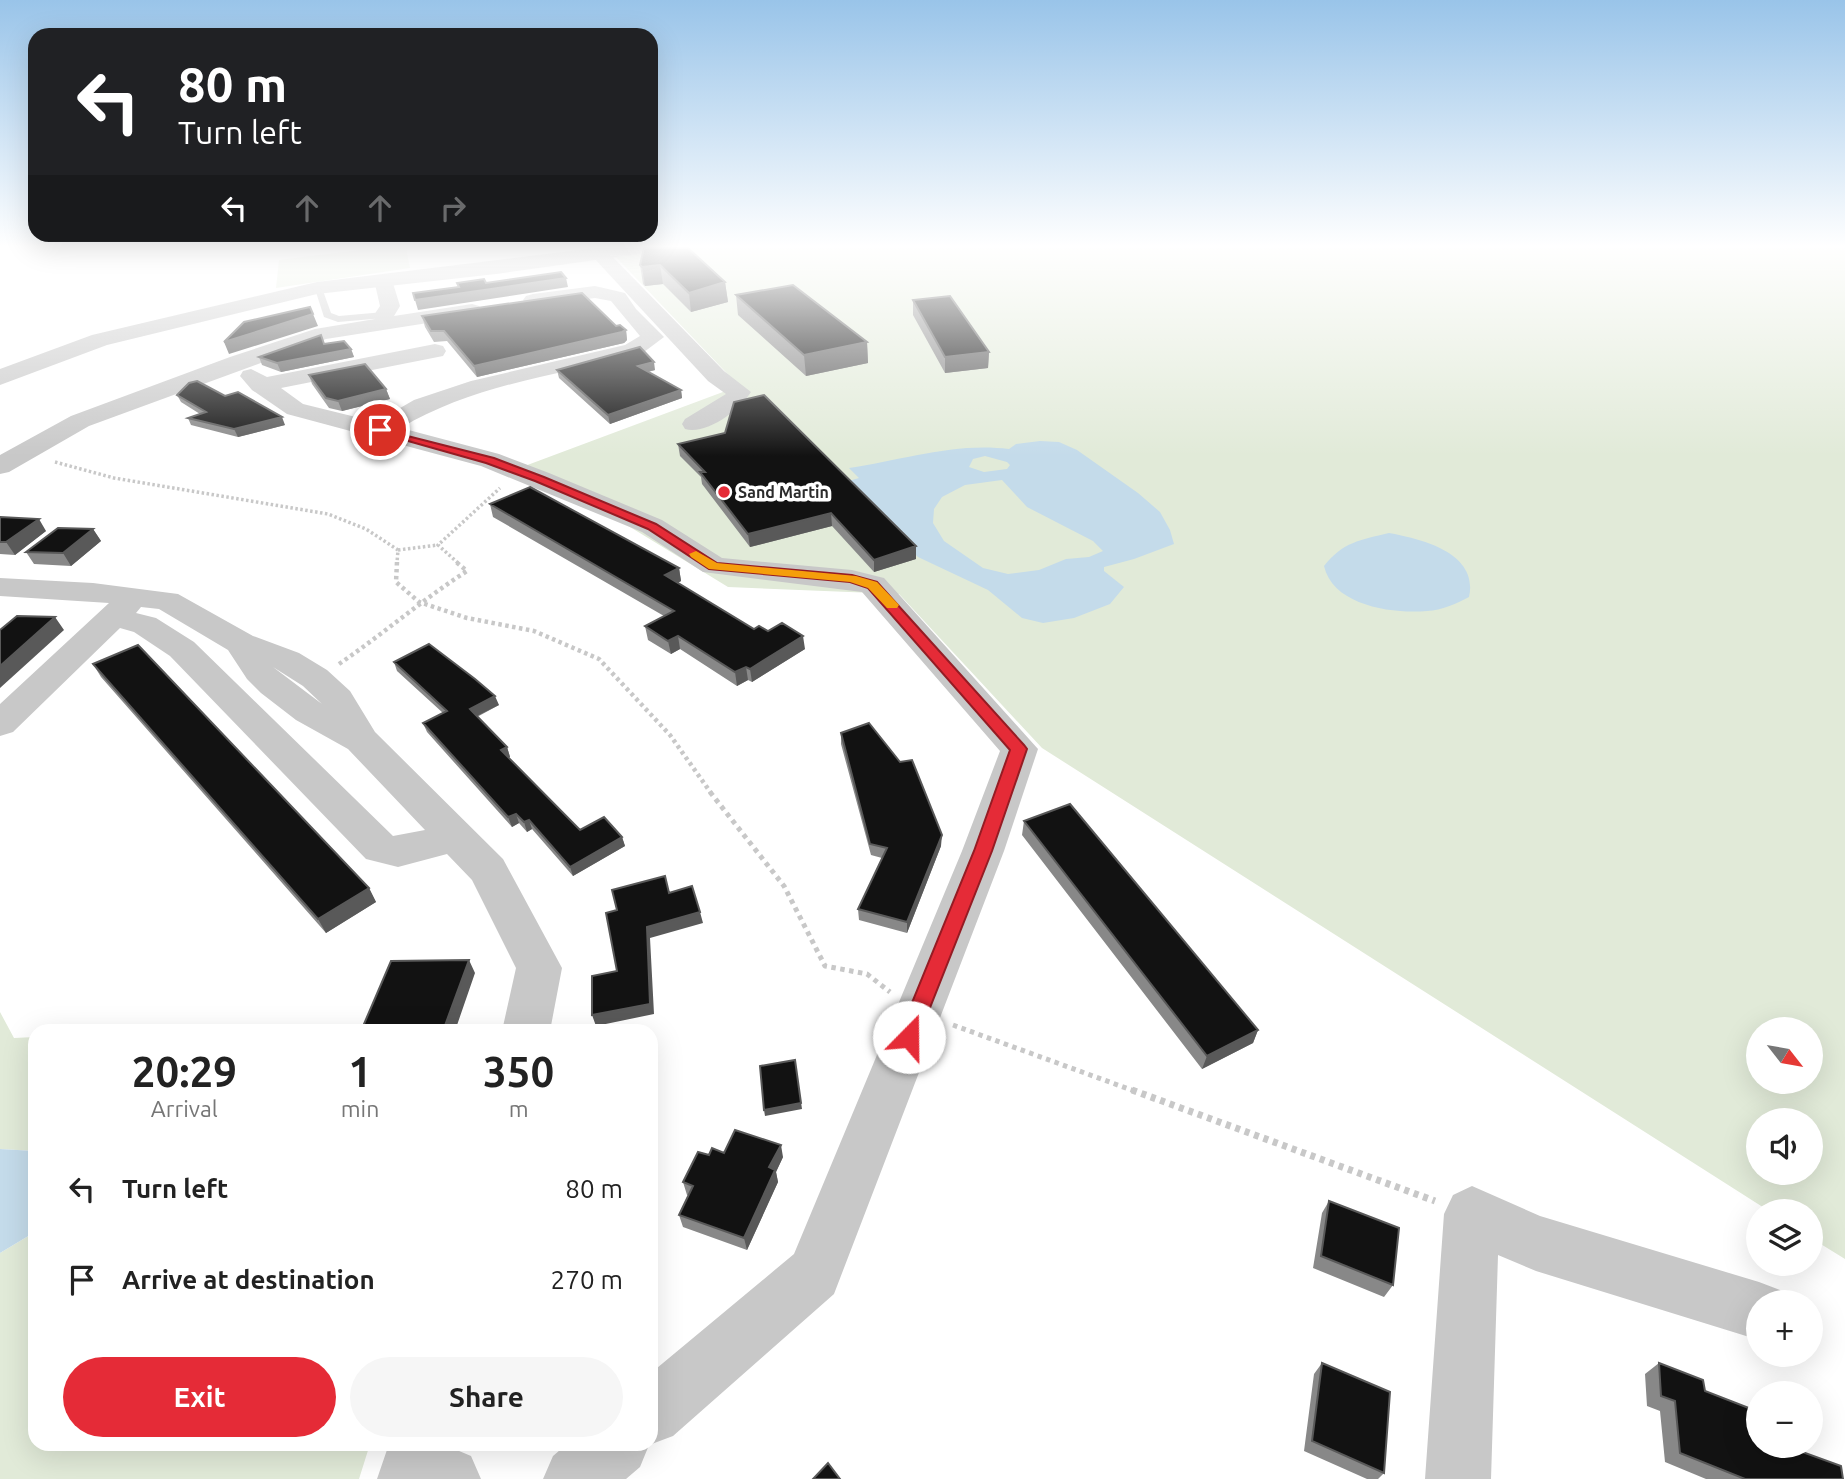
<!DOCTYPE html>
<meta charset="utf-8">
<style>
:root{--surface:#fff;--page:#f6f6f6;--text:#222;--muted:#767676;--accent:#e52b37}
body{margin:0;font-family:Ubuntu,sans-serif;background:var(--page);color:var(--text);height:100vh;display:flex;flex-direction:column;font-size:26px;white-space:nowrap}
*{box-sizing:border-box;margin:0}
p{font-size:23px;color:var(--muted)}
.icon{flex:none;width:38px;height:38px;fill:none;stroke:currentColor;stroke-width:2;stroke-linecap:round;stroke-linejoin:round}
.map{position:relative;flex:1;overflow:hidden}
.details{position:absolute;left:28px;top:1024px;width:630px;height:427px;display:flex;flex-direction:column;background:var(--surface);border-radius:21px;box-shadow:0 7px 28px #0002}
.details>*{flex:none}
.top-card{position:absolute;left:28px;top:28px;width:630px;height:214px;border-radius:21px;box-shadow:0 7px 28px #0002;background:#202124;color:#fff;overflow:hidden}
.needle{width:46px;rotate:121deg}
.controls{position:absolute;left:1746px;top:1017px;display:grid;gap:14px}
.controls a{display:grid;place-items:center;width:77px;height:77px;border-radius:50%;background:var(--surface);box-shadow:0 7px 28px #0002;font-size:35px}
.pin{position:absolute;display:grid;place-items:center;width:60px;height:60px;color:#fff;margin:-30px;border:4px solid #fff;border-radius:50%;box-shadow:0 2px 7px #0007}
.me{position:absolute;width:77px;margin:-38px;rotate:22deg;stroke-linejoin:round;filter:drop-shadow(0 0 5px #0008)}
.turn{display:flex;align-items:center;gap:24px;height:147px;padding:0 35px;font-size:32px}
.turn .icon{width:91px;height:91px;stroke-width:2.5}
.turn b{display:block;font-size:49px;line-height:60px}
.lanes{display:flex;align-items:center;height:66px;padding:0 35px;background:#0003;justify-content:center;gap:35px;direction:ltr}
.lanes .off{opacity:.35}
.eta{display:flex;justify-content:space-evenly;align-items:center;height:119px;text-align:center}
.eta b{font-size:42px;font-weight:700;line-height:49px}
.action{display:flex;gap:14px;margin-top:auto;padding:14px 35px}
.action a{flex:1;height:80px;border-radius:42px;background:var(--accent);color:#fff;font-size:28px;font-weight:700;line-height:80px;text-align:center}
.action a+a{background:var(--page);color:var(--text)}
ul{padding:0;list-style:none}
li{display:flex;align-items:center;gap:21px;height:91px;padding:0 35px}
li div{flex:1}
li b{display:block;font-size:26px}
li em{font-style:normal}
.map>svg:first-child{display:block}
.green{fill:#e1ead8;fill-rule:evenodd}
.water{fill:#c4dbea;fill-rule:evenodd}
.lines{fill:none;stroke-linecap:round;stroke-linejoin:round}
.path-far3{stroke:#c8c8c8;stroke-width:3.5;stroke-dasharray:2.5 2.5;stroke-linecap:butt}
.path-far2{stroke:#c8c8c8;stroke-width:4.5;stroke-dasharray:3.5 3.5;stroke-linecap:butt}
.path-far1{stroke:#c8c8c8;stroke-width:5;stroke-dasharray:4.5 4.5;stroke-linecap:butt}
.path{stroke:#c8c8c8;stroke-width:7;stroke-dasharray:5 5;stroke-linecap:butt}
.service{fill:#c8c8c8;fill-rule:evenodd}
.minor{fill:#c8c8c8;fill-rule:evenodd}
.tertiary{fill:#c8c8c8;fill-rule:evenodd}
.wall{fill:#888}
.shaded-wall{fill:#595959}
.building{fill:#121212;stroke:#595959;stroke-width:2}
.route{fill:#e52b37;stroke:#951c24;stroke-width:2}
.slow{fill:#f59e0b}
.poi-dot{fill:#e52b37;stroke:#fff;stroke-width:2.5}
.labels{text-anchor:middle;stroke-width:7;stroke-linejoin:round;paint-order:stroke}
.far-poi-label{font-size:16px;font-weight:bold;fill:#2b2b2b;stroke:#fff;text-anchor:start}
</style>
<div class="map">
<svg width="1845" height="1479" viewBox="0 0 1845 1479">
<rect width="100%" height="100%" fill="#fff"/>
<path class="green" d="M376 248H406L410 268 276 288 279 260Z
M663 248H1845V1259L1811 1238V1211H1769L1042 748 899 594 728 587 617 519 503 474 739 386 613 254ZM1759 1029H1811V1082H1759ZM1759 1120H1811V1172H1759Z
M0 1012 14 1038 35 1037V1151L0 1149Z
M35 1232V1444H370L359 1479H0V1253Z"/>
<path class="water" d="M1040 441 1059 442 1077 450 1138 493 1160 512 1170 530 1174 544 1134 559 1104 567V571L1124 587 1110 604 1074 618 1043 623 1022 618 988 590 918 557 842 483 859 478 849 468C902 460 956 442 1009 449L1016 444ZM985 456 1007 462 1010 465 1007 469 984 472 969 467 973 459ZM1002 480 1027 507 1093 541 1103 551 1089 557 1066 559 1039 570 1008 574 983 568 944 541 933 523 934 509 942 497 965 485Z
M1389 533C1422 539 1479 553 1469 597 1456 604 1442 610 1427 611 1393 614 1333 606 1324 566 1343 542 1360 540 1389 533Z
M0 1149 35 1151V1232L0 1253Z"/>
<g class="lines">
<path class="path-far3" d="M55 462 114 478 328 514 366 529 398 550 397 563
M398 550 438 545
M458 563 438 545 500 488"/>
<path class="path-far2" d="M397 562 396 582 419 602 467 618 534 631 599 659 670 735 711 793
M339 664C383 634 422 600 467 571L456 562"/>
<path class="path-far1" d="M710 792 784 886 825 966 867 974 890 992
M953 1025 1137 1092"/>
<path class="path" d="M1132 1090 1435 1201"/>
<path class="service" d="M314 286 322 288 331 313 339 316 384 312 389 315 384 318 338 322 324 317Z"/>
<path class="minor" d="M593 249H605L724 371 751 392C740 410 707 435 685 429L682 424 685 419 726 394 708 381 593 257 590 253Z
M383 274 392 280 400 306 394 316 472 304 479 306 482 310 479 314 472 316 326 339 89 426 9 472 0 474V455L71 416 230 357 315 329 375 319 374 315 380 306 374 280Z
M595 286 625 293 636 309 664 337 640 355C560 374 472 385 401 428L499 454 549 473 662 520 722 558 852 570 884 578 1038 749 1004 851 834 1294 673 1436 649 1445 640 1467 626 1479H543L553 1456 567 1444H651V1373L794 1254 962 851 1000 751 862 592 703 572 642 532 481 466 287 414 252 390 240 376 243 371 251 369 267 377 435 344 443 346 446 351 443 356 281 388 303 404 376 422 414 400 471 381 625 345 640 336 611 301 595 298 533 306 526 304 523 300 526 296 533 294Z
M0 578 93 583 178 594 253 636 299 653 327 670 350 691 375 732 503 859 562 968 550 1031H502L516 968 472 880 447 854 398 867 366 859 170 656 134 632 120 628 13 732 0 736V704L109 603 0 596ZM141 607 159 609 228 650 247 679 261 693 296 720 348 749 425 830 393 836 194 642 156 618 136 613ZM273 667 303 686 322 704Z
M1472 1186 1540 1216 1759 1282 1780 1290 1785 1302H1759V1340L1536 1271 1498 1255 1491 1479H1425L1444 1214 1453 1195Z
M389 1444H453L452 1448 471 1456 481 1479H377Z"/>
<path class="tertiary" d="M595 248H648L639 254 496 274 317 294 107 345 0 385V369L92 335 317 282Z"/>
</g>
<path class="wall" d="M644 248 725 282 728 302 691 312 663 284 645 286 643 284 640 265Z
M736 295 867 342 868 363 806 376 738 315Z
M913 300 989 352 988 368 945 373 913 315Z
M422 316 626 330 627 340 624 343 477 377 447 341 434 342 425 327Z
M324 344 351 349 354 357 281 372 262 365 259 357Z
M557 370H655L648 372 681 390 682 398 610 424 559 378Z
M309 375 386 389 390 399 342 411 329 408 312 384Z
M177 395 225 396 285 425 238 437 191 425 188 418 200 414 181 402Z
M725 433 916 559 874 572 832 526 750 547 702 484 701 477 680 456 678 444Z
M490 504 679 568 681 581 678 583 754 629 805 649 752 682 748 680 737 686 680 649 671 654 648 640 645 626 664 616 493 517Z
M0 517 46 531 15 555 0 554Z
M93 529 101 541 71 566 34 564 26 552Z
M394 662 499 705 477 717 507 747 510 757 508 758 580 830 622 837 625 846 573 876 532 829 527 832 519 823 512 827 427 732 423 723 443 713 397 671Z
M93 664 369 888 376 902 326 933 101 677Z
M841 733 941 846 907 933 859 920 858 909 882 858 871 855 841 744Z
M1024 821 1258 1030 1253 1043 1202 1069 1022 835Z
M724 1153 783 1157 776 1172 778 1182 747 1250 683 1227 679 1215 688 1195H687L683 1182 709 1155Z
M1329 1201 1393 1285 1384 1297 1313 1268 1322 1213Z
M1322 1363 1384 1473 1378 1479H1367L1304 1451 1314 1374Z
M1659 1363 1705 1391 1759 1446 1843 1479H1706L1665 1462 1660 1411 1647 1406 1645 1374Z"/>
<path class="shaded-wall" d="M660 265 663 284 645 286 642 267Z
M566 278 568 287 418 310 415 300Z
M725 282 728 302 691 312 689 293Z
M313 314 318 326 229 354 224 342Z
M626 330 627 340 624 343 477 377 474 366Z
M867 342 868 363 806 376 804 355Z
M351 349 354 357 281 372 277 363Z
M989 352 988 368 945 373V357Z
M654 362 655 370 639 374 638 366Z
M386 389 390 399 342 411 338 401Z
M681 390 682 398 610 424 608 415Z
M282 417 285 425 238 437 234 429Z
M831 513 832 526 750 547 748 534Z
M39 519 46 531 15 555 6 542Z
M93 529 101 541 71 566 63 553Z
M916 546V559L874 572V560Z
M679 568 681 581 668 588 665 575Z
M55 617 64 630 0 688V666Z
M678 636 680 649 671 654 668 641Z
M803 636 805 649 752 682 750 669Z
M746 667 748 680 737 686 735 672Z
M495 696 499 705 473 718 470 709Z
M507 747 510 757 504 760 501 750Z
M516 814 519 823 512 827 508 817Z
M529 820 532 829 527 832 524 822Z
M942 835 941 846 907 933V922Z
M622 837 625 846 573 876 570 867Z
M369 888 376 902 326 933 318 919Z
M700 912 703 923 650 938 654 1014 596 1026 592 1015 647 927Z
M469 960 475 973 455 1031H443Z
M1258 1030 1253 1043 1202 1069 1207 1056Z
M795 1060 802 1109 765 1116 764 1110Z
M781 1145 783 1157 776 1172 778 1182 747 1250 744 1238 769 1167Z"/>
<path class="building" d="M644 248H688L725 282 689 293 660 265 642 267 640 265Z
M561 272 566 278 415 300 413 293 459 287 457 283 484 279 486 283Z
M793 285 867 342 804 355 736 295Z
M582 293 616 326 620 325 626 330 622 332 474 366 444 331H431L422 316Z
M950 296 989 352 945 357 913 300Z
M310 307 313 314 224 342 244 322Z
M321 335 324 344 344 341 351 349 277 363 259 357Z
M640 347 654 362 638 366 681 390 608 415 557 370Z
M365 364 386 389 338 401 326 398 309 375Z
M197 381 225 396 238 392 282 417 234 429 188 418 206 412 177 395 189 383Z
M764 395 916 546 874 560 831 513 748 534 700 472H705L678 444 725 433 734 402Z
M530 487 679 568 665 575 754 629 759 626 768 631 782 623 803 636 750 669 746 667 735 672 678 636 668 641 645 626 674 611 490 504Z
M0 517 39 519 6 542H0Z
M58 528 93 529 63 553 26 552Z
M17 616 55 617 0 666V630Z
M429 644 475 679 495 696 470 709 507 747 501 750 580 830 604 817 622 837 570 867 529 820 524 822 516 814 508 817 423 723 447 711 394 662Z
M138 645 369 888 318 919 93 664Z
M869 723 900 762 912 760 942 835 907 922 858 909 887 848 870 844 841 733Z
M1070 804 1258 1030 1207 1056 1024 821Z
M665 876 669 893 692 886 700 912 647 927 650 1004 592 1015V976L617 971 606 913 617 910 612 890Z
M469 960 443 1031H361L391 961Z
M795 1060 801 1103 764 1110 760 1066Z
M735 1130 781 1145 769 1167 775 1170 744 1238 679 1215 693 1186 683 1182 698 1152 709 1155 712 1148 724 1153Z
M1329 1201 1399 1228 1393 1285 1321 1256Z
M1322 1363 1390 1392 1384 1473 1312 1441Z
M1659 1363 1703 1380 1705 1391 1759 1412V1446H1786L1841 1466 1843 1479H1745L1680 1453 1675 1401 1661 1396Z
M828 1463 840 1479H813Z"/>
<linearGradient id="sky" x2="0" y2="1"><stop stop-color="#99c4e9"/><stop offset="0.54" stop-color="#fff"/><stop offset="1" stop-color="#fff" stop-opacity="0"/></linearGradient>
<rect width="1845" height="456" fill="url(#sky)"/>
<path class="route" d="M376 428 494 458 544 477 656 524 717 563 852 575 877 582 1024 745 1027 749 992 851 916 1043 909 1046 902 1043 898 1037 974 851 1010 750 868 588 850 582 709 569 648 529 535 481 486 463 376 432Z"/>
<path class="slow" d="M696 551 717 563 856 576 877 582 899 605 897 608H887L868 588 850 582 709 569 691 557 689 554Z"/>
<circle class="poi-dot" cx="724" cy="492" r="7"/>
<g class="labels">
<g class="far-poi-label">
<text x="738" y="498">Sand Martin</text>
</g>
</g>
</svg>
<div class="controls">
<a><svg class="needle" viewBox="-14 -14 28 28"><path d="M0-13l5 13h-10z" fill="#e53935"/><path d="M0 13l5-13h-10z" fill="#767676"/></svg></a>
<a><svg class="icon" aria-label="sound" viewBox="0 0 24 24"><path d="M4 9h4l5-4v14l-5-4H4zM17 9q2 3 0 6"/></svg></a>
<a><svg class="icon" aria-label="layers" viewBox="0 0 24 24"><path d="M12 4l9 5-9 5-9-5zM3 14l9 5 9-5"/></svg></a>
<a>+</a>
<a>−</a>
</div>
<div class="pin" style="left:380px;top:430px;background:#d93025"><svg class="icon" aria-label="arrive" viewBox="0 0 24 24"><path d="M6 21V4h12l-3 4 3 4H6"/></svg></div>
<svg class="me" style="left:909px;top:1037px" viewBox="-20 -20 40 40"><circle r="19" fill="#fff"/><path d="M0-13L10 11 0 6-10 11z" fill="#e52b37"/></svg>
<div class="top-card">
<div class="turn"><svg class="icon" aria-label="left" viewBox="0 0 24 24"><path d="M17 20v-9H6M10 6l-5 5 5 5"/></svg><div><b>80 m</b>Turn left</div></div>
<div class="lanes"><svg class="icon" aria-label="left" viewBox="0 0 24 24"><path d="M17 20v-9H6M10 6l-5 5 5 5"/></svg><svg class="icon off" aria-label="ahead" viewBox="0 0 24 24"><path d="M12 20V5M6 11l6-6 6 6"/></svg><svg class="icon off" aria-label="ahead" viewBox="0 0 24 24"><path d="M12 20V5M6 11l6-6 6 6"/></svg><svg class="icon off" aria-label="right" viewBox="0 0 24 24"><path d="M7 20v-9h11M14 6l5 5-5 5"/></svg></div>
</div>
<section class="details">
<div class="eta">
<div><b>20:29</b><p>Arrival</p></div>
<div><b>1</b><p>min</p></div>
<div><b>350</b><p>m</p></div>
</div>
<ul>
<li><svg class="icon" aria-label="left" viewBox="0 0 24 24"><path d="M17 20v-9H6M10 6l-5 5 5 5"/></svg><div><b>Turn left</b></div><em>80 m</em></li>
<li><svg class="icon" aria-label="arrive" viewBox="0 0 24 24"><path d="M6 21V4h12l-3 4 3 4H6"/></svg><div><b>Arrive at destination</b></div><em>270 m</em></li>
</ul>
<div class="action"><a>Exit</a><a>Share</a></div>
</section>
</div>
